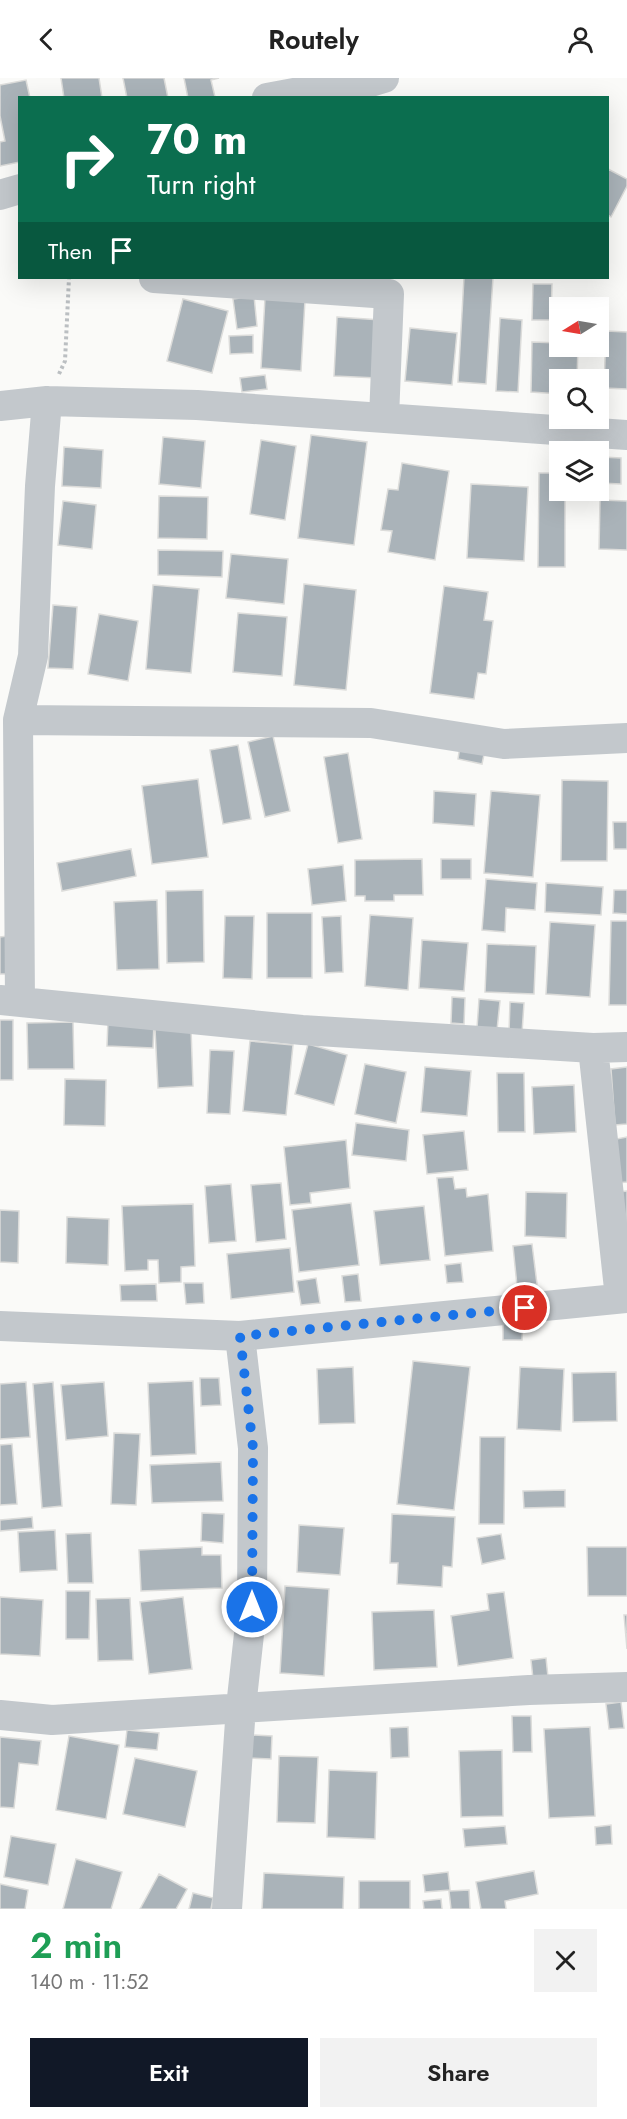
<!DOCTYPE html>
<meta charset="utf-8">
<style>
:root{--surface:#fff;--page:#f2f2f2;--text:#222;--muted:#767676;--accent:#111827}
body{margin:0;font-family:Jost,sans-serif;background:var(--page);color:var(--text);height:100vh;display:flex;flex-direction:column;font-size:22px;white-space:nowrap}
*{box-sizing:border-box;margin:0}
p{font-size:20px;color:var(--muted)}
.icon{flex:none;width:33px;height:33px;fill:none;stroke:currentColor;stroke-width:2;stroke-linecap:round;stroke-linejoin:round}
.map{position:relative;height:1831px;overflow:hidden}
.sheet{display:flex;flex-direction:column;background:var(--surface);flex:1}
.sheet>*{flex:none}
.hud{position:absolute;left:18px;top:18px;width:591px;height:183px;border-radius:0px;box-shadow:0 6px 24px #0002;background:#0b6e4f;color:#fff;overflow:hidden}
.needle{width:39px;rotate:259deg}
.fabs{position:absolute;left:549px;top:219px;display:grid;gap:12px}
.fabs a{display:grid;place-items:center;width:60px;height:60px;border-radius:0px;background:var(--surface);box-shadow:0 6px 24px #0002;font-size:30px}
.pin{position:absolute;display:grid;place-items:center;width:51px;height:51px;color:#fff;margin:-26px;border:3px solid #fff;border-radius:50%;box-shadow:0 2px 6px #0007}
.me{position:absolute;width:66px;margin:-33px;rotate:0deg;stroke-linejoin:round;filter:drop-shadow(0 0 4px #0008)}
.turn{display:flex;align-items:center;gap:21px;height:126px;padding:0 30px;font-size:27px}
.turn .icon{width:78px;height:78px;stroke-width:2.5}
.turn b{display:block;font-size:42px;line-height:51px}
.then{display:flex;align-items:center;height:57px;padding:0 30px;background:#0003;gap:12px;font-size:22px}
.round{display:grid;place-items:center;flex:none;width:63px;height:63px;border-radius:0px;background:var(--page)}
.head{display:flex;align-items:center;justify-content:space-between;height:102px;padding:0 30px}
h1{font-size:36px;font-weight:600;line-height:45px;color:#1e9e55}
.primary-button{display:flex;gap:12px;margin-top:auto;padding:12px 30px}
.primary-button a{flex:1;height:69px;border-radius:0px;background:var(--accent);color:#fff;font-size:24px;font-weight:600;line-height:69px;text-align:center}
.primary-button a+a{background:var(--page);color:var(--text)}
header{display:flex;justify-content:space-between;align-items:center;height:78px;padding:0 30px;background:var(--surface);font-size:27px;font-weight:600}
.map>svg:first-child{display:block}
.building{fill:#aab3b9;stroke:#dcdcda;stroke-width:1.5}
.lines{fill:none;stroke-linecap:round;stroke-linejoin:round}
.path{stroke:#bbbfc2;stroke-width:4;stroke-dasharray:3 3;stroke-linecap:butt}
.minor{stroke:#c3c8cc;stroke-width:30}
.route{stroke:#1a73e8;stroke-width:10;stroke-dasharray:0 18}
</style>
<header><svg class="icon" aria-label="back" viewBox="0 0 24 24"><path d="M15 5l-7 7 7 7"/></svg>Routely<svg class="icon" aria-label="person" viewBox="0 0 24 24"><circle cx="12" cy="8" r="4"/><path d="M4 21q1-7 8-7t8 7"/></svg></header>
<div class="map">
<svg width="627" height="1831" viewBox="0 0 627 1831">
<rect width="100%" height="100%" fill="#fafaf8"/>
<path class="building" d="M61 0H99L102 20H64Z
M123 0H164L168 20H127Z
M184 0H219L211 2 215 19 188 20Z
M26 2 30 20H20V84L0 88V64L5 63 0 38V7Z
M608 91 627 101V108L611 139 608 137Z
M464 200H493L486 306 458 304Z
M533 206H552L551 242H532Z
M254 218 257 248 237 251 233 221Z
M265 220 305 222 301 293 261 290Z
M183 221 228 233 212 295 167 283Z
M337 239 381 242 378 300 334 298Z
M500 240 522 242 518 314 496 313Z
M410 250 457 255 452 307 405 303Z
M606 253 627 254V311L604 310Z
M253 257V275L230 276 229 258Z
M532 264 560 265V268H578L577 302H560V316L531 314Z
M265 297 267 311 242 314 240 300Z
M311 357 367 364 354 467 298 460Z
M163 359 205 363 201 410 159 406Z
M261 362 296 368 285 442 250 436Z
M64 369 103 372 101 410 62 408Z
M601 379 621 380V406L600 405Z
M402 385 449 393 435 482 388 474 392 453 381 452 388 411 398 412Z
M539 395H560V412H565V489H538Z
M471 406 528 409 524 483 467 480Z
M159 418 208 419 207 461 158 460Z
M600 422 627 423V472L599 471Z
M63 423 96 427 92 471 58 467Z
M158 472 223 473 222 499 158 497Z
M231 476 288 481 284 526 226 520Z
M304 506 356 512 346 612 294 607Z
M153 507 199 511 191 595 146 591Z
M444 508 488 514 484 542 493 543 486 596 478 595 474 621 430 615Z
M53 527 77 529 73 591 48 590Z
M238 535 287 539 282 598 233 594Z
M99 536 138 543 128 603 88 596Z
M273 658 290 733 265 739 248 664Z
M238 667 251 741 223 746 210 672Z
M460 668 485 672 482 686 458 681Z
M348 675 362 761 338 765 324 679Z
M198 701 208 779 152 786 142 708Z
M562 702 608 703 607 783H561Z
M434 713 476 716 474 748 433 745Z
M491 713 540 717 533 799 484 795Z
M613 744H627V771H614Z
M131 771 136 798 62 813 57 785Z
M422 781 423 817H394V823H365V818H355V782Z
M441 781H471V801H441Z
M343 787 346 823 312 827 308 791Z
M486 801 537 805 535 832 506 830 505 854 482 852Z
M546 805 603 809 601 837 545 834Z
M203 812 204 884 167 885 166 813Z
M614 812H627V836L613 835Z
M157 822 159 891 117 892 114 824Z
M267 835H312V900H267Z
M370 837 413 840 408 912 365 908Z
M225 838H254L252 901 223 900Z
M341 838 343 894 325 895 322 839Z
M611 843H627V927H609Z
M550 844 595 847 590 919 546 916Z
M7 858 10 896H0V859Z
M422 862 468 865 464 913 419 910Z
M487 866 536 868 534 916 485 914Z
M452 919 465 920 464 946 451 945Z
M479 921 500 923 497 952 477 950Z
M510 924 524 925 522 955 509 954Z
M0 942H13V1002H0Z
M108 942 154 944 153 970 107 968Z
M73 944 74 991H28L27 945Z
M191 950 193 1008 158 1010 155 951Z
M250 963 293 967 286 1037 243 1033Z
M308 966 347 977 334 1027 295 1016Z
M210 972 234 973 230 1036 207 1035Z
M365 986 406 994 396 1045 355 1036Z
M425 989 471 993 467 1038 421 1034Z
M627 989V1046L615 1047 611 991Z
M497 995H524L525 1054H498Z
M65 1001 106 1002 105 1048 64 1047Z
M574 1007 576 1054 534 1056 532 1009Z
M356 1045 409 1052 406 1083 352 1077Z
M464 1053 468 1092 427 1096 423 1057Z
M627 1059V1104L617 1105 611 1062Z
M346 1062 350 1110 310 1115 311 1125 290 1127 284 1069Z
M453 1099 455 1111 466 1110 467 1119 488 1116 493 1173 445 1178 437 1100Z
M281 1105 286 1161 256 1164 251 1107Z
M231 1106 236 1163 209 1165 205 1108Z
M627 1113V1170L619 1114Z
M526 1114 567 1115 566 1160 525 1158Z
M351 1125 359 1187 299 1194 292 1132Z
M193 1126 195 1188 181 1189V1204L159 1205 158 1182H148V1192L125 1193 122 1128Z
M424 1128 430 1182 380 1187 374 1133Z
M0 1132 19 1133 18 1185 0 1184Z
M67 1139 109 1141 108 1187 66 1185Z
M532 1166 537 1206 517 1208 513 1168Z
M290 1170 294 1214 231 1221 227 1176Z
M461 1185 463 1204 447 1205 445 1187Z
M358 1196 361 1223 345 1224 342 1198Z
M316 1200 320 1225 301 1227 297 1203Z
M184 1205H203L204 1225 186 1226Z
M156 1206 157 1223H121L120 1207Z
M503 1238 523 1239 522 1262H503Z
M413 1283 470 1289 454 1432 397 1426Z
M353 1289 355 1345 319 1346 317 1291Z
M520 1289 564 1291 561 1353 517 1351Z
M616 1294 617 1343 573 1344 572 1295Z
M200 1300H219L221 1327 201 1328Z
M193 1303 196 1376 151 1378 148 1305Z
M26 1304 30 1359 0 1361V1306Z
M53 1304 62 1428 42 1430 33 1306Z
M104 1304 108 1358 66 1362 61 1307Z
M114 1355 140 1356 136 1427 111 1426Z
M480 1359H505L504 1446H479Z
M12 1366 17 1426 0 1427V1367Z
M221 1384 223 1423 152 1425 150 1387Z
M565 1412V1429L524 1430 523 1413Z
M202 1435 224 1436 223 1465 201 1463Z
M392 1436 455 1439 452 1489 443 1488 442 1509 397 1506 398 1485H390Z
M32 1439 33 1450 0 1453V1442Z
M299 1447 344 1450 340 1497 297 1494Z
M55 1452 57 1492 20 1494 18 1454Z
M91 1455 93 1505H68L66 1456Z
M501 1456 505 1481 482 1486 477 1460Z
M202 1469V1477H221L222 1510 141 1513 139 1472Z
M587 1469H627V1518H588Z
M285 1508 329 1511 324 1598 280 1595Z
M66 1513H90L89 1561H66Z
M504 1514 513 1580 458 1588 451 1538 489 1532 487 1516Z
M0 1519 43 1522 40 1578 0 1576Z
M183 1519 192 1591 149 1596 140 1524Z
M130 1520 133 1582 98 1583 96 1521Z
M434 1532 437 1589 374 1592 372 1534Z
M624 1537H627V1571Z
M546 1580 548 1599 533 1601 531 1582Z
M621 1624 624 1650 609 1651 606 1626Z
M512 1638H531L532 1674H513Z
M408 1649 409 1679 391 1680 390 1650Z
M590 1649 595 1738 549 1740 544 1651Z
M127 1652 159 1655 157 1672 125 1669Z
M252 1657 272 1658 271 1681 251 1680Z
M69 1658 119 1667 106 1741 56 1732Z
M0 1659 41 1663 38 1687 19 1685 14 1730 0 1729Z
M502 1672 503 1738 461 1739 459 1673Z
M279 1678 318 1679 315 1745 277 1744Z
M135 1680 197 1693 185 1749 123 1736Z
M329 1692 377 1694 375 1761 327 1759Z
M611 1747 612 1766 596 1767 595 1749Z
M505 1748 507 1766 465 1769 463 1751Z
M11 1758 56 1766 48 1807 4 1799Z
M76 1781 122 1794 111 1831H63Z
M534 1793 538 1816 505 1823 506 1831H481L476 1804Z
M448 1794 450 1812 425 1814 423 1797Z
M264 1795 344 1799 343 1831H262Z
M159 1796 187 1811 176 1831H140Z
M359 1803H410V1831H359Z
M0 1806 28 1812 25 1831H0Z
M469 1812 470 1831H451L449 1813Z
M193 1815 213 1820 211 1831H189Z
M441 1821 442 1831H424L423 1823Z"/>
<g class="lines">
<path class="path" d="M59 296 65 283 69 200"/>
<path class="minor" d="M338 14 384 0
M267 20 337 7 355 0
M0 117 20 111
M154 200 389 216 384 340
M0 328 47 323 197 327 627 357
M18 642 371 645 504 666 627 660
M0 922 302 952 593 970 627 969
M20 923 18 642 33 578 40 408 47 323
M593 970 620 1220
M0 1248 240 1258 627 1220
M0 1637 52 1642 529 1612 627 1609
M227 1831 241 1629 252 1529 253 1370 240 1258"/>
</g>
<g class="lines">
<path class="route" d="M252 1529 253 1370 240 1258 525 1230"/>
</g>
</svg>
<div class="fabs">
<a><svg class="needle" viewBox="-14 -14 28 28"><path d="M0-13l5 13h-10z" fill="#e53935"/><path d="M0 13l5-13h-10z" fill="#767676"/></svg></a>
<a><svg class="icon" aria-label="search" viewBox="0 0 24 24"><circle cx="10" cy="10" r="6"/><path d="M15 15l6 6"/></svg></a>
<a><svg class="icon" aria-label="layers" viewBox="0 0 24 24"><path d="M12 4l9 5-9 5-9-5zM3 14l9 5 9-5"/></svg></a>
</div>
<div class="pin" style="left:525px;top:1230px;background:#d93025"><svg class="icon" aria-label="arrive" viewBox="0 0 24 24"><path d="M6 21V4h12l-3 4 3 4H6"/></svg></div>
<svg class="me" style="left:252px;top:1529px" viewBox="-20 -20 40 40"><circle r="17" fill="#1a73e8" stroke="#fff" stroke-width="3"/><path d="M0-11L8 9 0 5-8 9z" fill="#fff"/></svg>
<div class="hud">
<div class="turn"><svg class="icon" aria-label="right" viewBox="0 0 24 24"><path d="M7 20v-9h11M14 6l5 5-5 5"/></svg><div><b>70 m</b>Turn right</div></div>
<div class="then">Then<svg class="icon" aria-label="arrive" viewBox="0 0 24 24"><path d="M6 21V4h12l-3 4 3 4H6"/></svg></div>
</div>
</div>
<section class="sheet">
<div class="head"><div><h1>2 min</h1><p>140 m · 11:52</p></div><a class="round"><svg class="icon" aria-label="close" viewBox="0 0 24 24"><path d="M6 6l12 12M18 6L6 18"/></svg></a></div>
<div class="primary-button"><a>Exit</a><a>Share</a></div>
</section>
